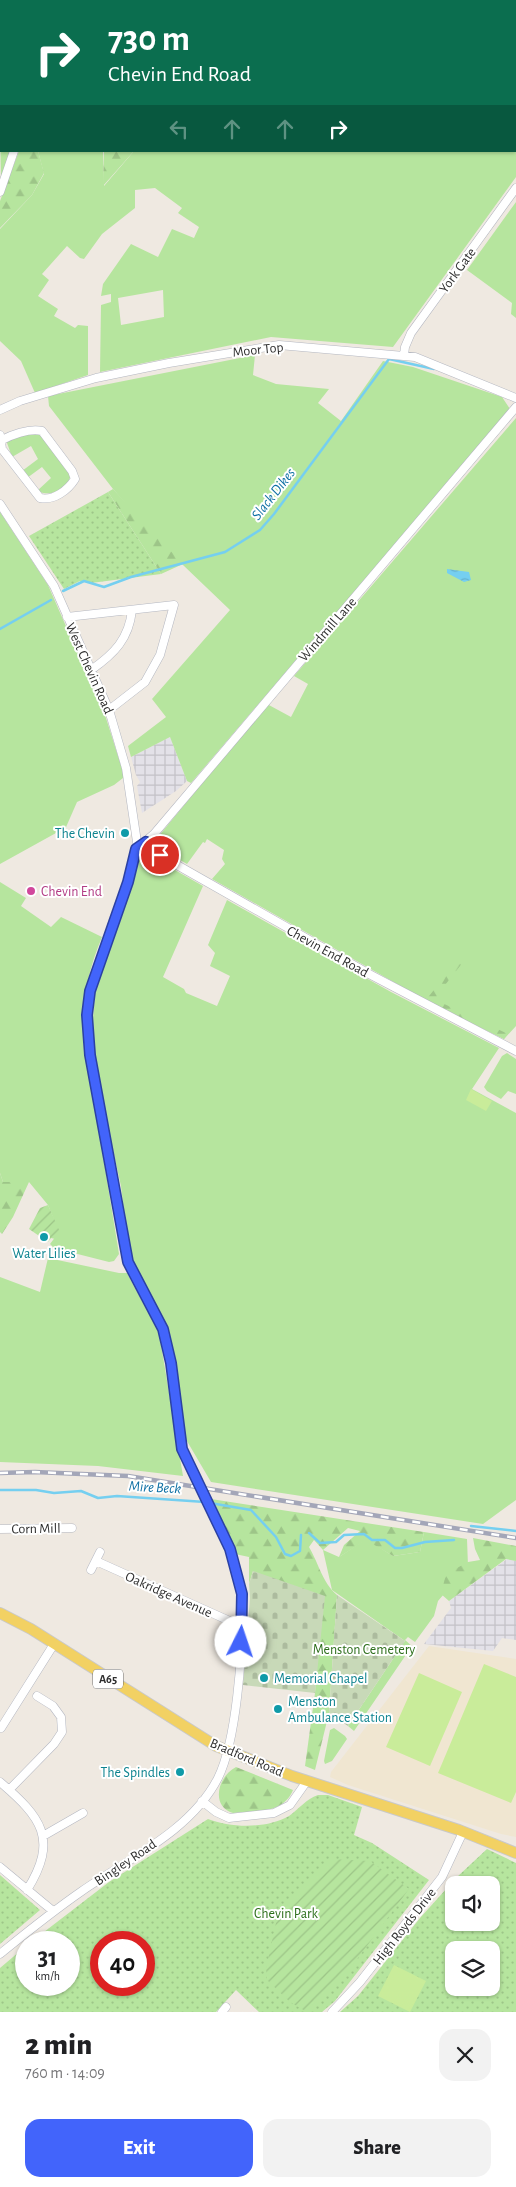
<!DOCTYPE html>
<meta charset="utf-8">
<style>
:root{--surface:#fff;--page:#f2f2f2;--text:#202124;--muted:#757577;--accent:#4264fb}
body{margin:0;font-family:"Alegreya Sans",sans-serif;background:var(--page);color:var(--text);height:100vh;display:flex;flex-direction:column;font-size:19px;white-space:nowrap}
*{box-sizing:border-box;margin:0}
p{font-size:16px;color:var(--muted)}
.icon{flex:none;width:28px;height:28px;fill:none;stroke:currentColor;stroke-width:2;stroke-linecap:round;stroke-linejoin:round}
.map{position:relative;height:2012px;overflow:hidden}
.sheet{display:flex;flex-direction:column;background:var(--surface);flex:1}
.sheet>*{flex:none}
.guide{position:absolute;left:0px;top:0px;width:516px;height:152px;box-shadow:0 1px 4px #0004;background:#0b6e4f;color:#fff;overflow:hidden}
.fabs{position:absolute;left:445px;top:1876px;display:grid;gap:10px}
.fabs a{display:grid;place-items:center;width:55px;height:55px;border-radius:10px;background:var(--surface);box-shadow:0 1px 4px #0004;font-size:25px}
.speed{position:absolute;left:15px;top:1931px;display:flex;gap:10px;font-size:25px;font-weight:700;text-align:center}
.speed>*{display:grid;place-content:center;width:65px;height:65px;border-radius:50%;background:var(--surface);box-shadow:0 1px 4px #0004;line-height:1}
.speed small{font-size:12px;font-weight:400}
.speed .limit{border:8px solid #d22;background:#fff;color:#111}
.pin{position:absolute;display:grid;place-items:center;width:42px;height:42px;color:#fff;margin:-21px;border:2px solid #fff;border-radius:50%;box-shadow:0 1px 5px #0007}
.me{position:absolute;width:55px;margin:-28px;rotate:4deg;stroke-linejoin:round;filter:drop-shadow(0 0 4px #0008)}
.turn{display:flex;align-items:center;gap:18px;height:105px;padding:0 25px;font-size:22px}
.turn .icon{width:65px;height:65px;stroke-width:2.5}
.turn b{display:block;font-size:35px;line-height:42px}
.lanes{display:flex;align-items:center;height:48px;padding:0 25px;background:#0003;justify-content:center;gap:25px;direction:ltr}
.lanes .off{opacity:.35}
.round{display:grid;place-items:center;flex:none;width:52px;height:52px;border-radius:15px;background:var(--page)}
.overview{display:flex;align-items:center;justify-content:space-between;height:85px;padding:0 25px}
h1{font-size:30px;font-weight:800;line-height:38px}
.button{display:flex;gap:10px;margin-top:auto;padding:10px 25px}
.button a{flex:1;height:58px;border-radius:15px;background:var(--accent);color:#fff;font-size:20px;font-weight:800;line-height:58px;text-align:center}
.button a+a{background:var(--page);color:var(--text)}
.map>svg:first-child{display:block}
.industrial{fill:url(#industrial-grid)}
.education{fill:#f0e6d1}
.grass{fill:#b6e59e;fill-rule:evenodd}
.forest{fill:url(#forest-firs)}
.cemetery{fill:url(#cemetery-stones)}
.park{fill:url(#park-dots);fill-rule:evenodd}
.garden{fill:url(#garden-furrows)}
.pitch{fill:#c9ec9a}
.water{fill:url(#water-waves)}
.lines{fill:none;stroke-linecap:round;stroke-linejoin:round}
.stream{stroke:#75cff0;stroke-width:2.5}
.minor-casing{stroke:#b4b7c1;stroke-width:9}
.major-casing{stroke:#c9c9c9;stroke-width:12}
.minor{stroke:#fff;stroke-width:8}
.major{stroke:#f2d163;stroke-width:10}
.rail-casing{stroke:#a3a6b8;stroke-width:4.5}
.rail{stroke:#fff;stroke-width:2.5;stroke-dasharray:8;stroke-linecap:butt}
.minor-bridge-casing{stroke:#b4b7c1;stroke-width:9;stroke-linecap:butt}
.minor-bridge{stroke:#fff;stroke-width:8}
.route-casing{stroke:#2b41a3;stroke-width:12}
.route{stroke:#4264fb;stroke-width:9}
.culture-dot{fill:#0f9aa8;stroke:#fff;stroke-width:2}
.hotel-dot{fill:#d1479c;stroke:#fff;stroke-width:2}
.labels{text-anchor:middle;stroke-width:4;stroke-linejoin:round;paint-order:stroke}
.shield{fill:#fff;stroke:#6d6d6d;stroke-width:1}
.shield-label{font-size:12px;font-weight:bold;fill:#2e2e2e}
.street-label{font-size:14px;fill:#2e2e2e;stroke:#fff}
.culture-label{font-size:14px;fill:#0d838f;stroke:#fff;text-anchor:end}
.hotel-label{font-size:14px;fill:#b23c85;stroke:#fff;text-anchor:start}
.park-label{font-size:14px;fill:#2c6e1b;stroke:#fff}
.water-label{font-size:15px;font-style:italic;fill:#0d6fa3;stroke:#fff}
</style>
<div class="map">
<svg width="516" height="2012" viewBox="0 0 516 2012">
<defs>
<pattern id="industrial-grid" width="8" height="8" patternUnits="userSpaceOnUse" patternTransform="scale(1.25)"><rect width="8" height="8" fill="#e3e1e8"/><path d="M0 4h8M4 0v8" fill="none" stroke="#c3c1c7"/></pattern>
<pattern id="forest-firs" width="22" height="20" patternUnits="userSpaceOnUse" patternTransform="scale(1.25)"><rect width="22" height="20" fill="#b6e59e"/><path d="M5 1l3.5 6h-7zM16 11l3.5 6h-7z" fill="#9dc588"/></pattern>
<pattern id="cemetery-stones" width="16" height="16" patternUnits="userSpaceOnUse" patternTransform="scale(1.25)"><rect width="16" height="16" fill="#c8d9b8"/><path d="M2 7V4a2 2 0 0 1 4 0v3zM10 15v-3a2 2 0 0 1 4 0v3z" fill="#acbb9e"/></pattern>
<pattern id="park-dots" width="8" height="8" patternUnits="userSpaceOnUse" patternTransform="scale(1.25)"><rect width="8" height="8" fill="#b6e59e"/><path d="M2 2h.1M6 6h.1" fill="none" stroke="#9dc588" stroke-width="1.8" stroke-linecap="round"/></pattern>
<pattern id="garden-furrows" width="10" height="10" patternUnits="userSpaceOnUse" patternTransform="scale(1.25)"><rect width="10" height="10" fill="#b6e59e"/><path d="M-1 1l2-2M0 10L10 0M9 11l2-2" fill="none" stroke="#9dc588"/></pattern>
<pattern id="water-waves" width="16" height="10" patternUnits="userSpaceOnUse" patternTransform="scale(1.25)"><rect width="16" height="10" fill="#75cff0"/><path d="M0 5q4-4 8 0t8 0" fill="none" stroke="#66b2ce"/></pattern>
</defs>
<rect width="100%" height="100%" fill="#efe9e1"/>
<path class="industrial" d="M170 737 187 781 176 791 142 813 137 786 140 782 136 775 131 757Z
M507 1559 516 1561V1640L502 1638 493 1651 424 1644 451 1608 449 1601Z"/>
<path class="education" d="M429 1646 516 1659V1837L501 1834 348 1785 330 1777 331 1772Z"/>
<path class="grass" d="M350 0H516V177L393 347 271 337 100 372 101 305 111 302V294L101 296 103 284 131 244 158 257 172 229 194 238 199 227 178 213 182 208 155 188 135 190V208L102 234 84 259 80 258 67 246 42 274 49 280 38 296 58 309 54 316 75 328 78 325 88 326V375L35 393 21 361 0 341V229L32 195 44 174 38 151H103L104 186 134 151H515V1ZM163 290 164 317 121 325 118 298Z
M0 128 1 151H10L1 182Z
M516 202V318L511 314 512 303 467 270Z
M255 355 253 375 276 384 329 389 318 403 341 421 383 361 413 367 502 397 510 409 191 783 187 781 170 737 131 757 128 746 166 717 152 699 230 610 160 543 113 489 49 406 48 396Z
M516 418V1026L504 1039 420 997 212 879 225 864 222 859 224 850 207 839 205 843 203 842 187 864 161 849 158 837 267 704 291 717 308 684 294 676Z
M32 433 42 434 71 475C66 491 51 497 37 491L51 478 42 467 27 478 22 471 38 459 31 446 12 457 6 440Z
M0 512 48 585 106 718 123 772V778L114 785 77 802 63 834 59 836 56 833 0 864Z
M145 853 203 886 163 977 184 989 186 993 217 1006 230 976 210 966 215 953 208 945 227 900 391 992 499 1048 472 1089 516 1113V1500L483 1524 211 1482 184 1436 175 1360 169 1338 162 1317 132 1263 127 1240 121 1186 92 1056V1030L96 981 140 858Z
M0 882 26 898 21 906 51 927 61 917 102 937C84 980 82 1010 84 1055L87 1057 119 1254 114 1261 109 1262 54 1248 50 1244 59 1232 48 1205 29 1182H3L0 1173Z
M507 1053 516 1059V1094L508 1091 501 1099 487 1091 484 1087 502 1056Z
M48 1258 119 1273H127L159 1333 183 1476 98 1466 0 1462V1277L40 1292Z
M424 1532 467 1539 468 1566 438 1601 434 1616 415 1642 408 1637 405 1640 412 1646 354 1731 348 1726 405 1641 332 1590 323 1550 339 1557 366 1539 393 1556 420 1552Z
M334 1728 345 1736 347 1739 332 1761 325 1764 324 1761 330 1730Z"/>
<path class="forest" d="M275 0H350V1H274Z
M19 151H38L44 173 32 195 0 228V201Z
M104 151H134L103 186Z
M113 489 183 564 161 574 108 492Z
M463 954 467 957 438 994 440 1002 508 1034 504 1039 425 1001Z
M0 1173 3 1182H29L13 1217 2 1234 0 1232Z
M211 1499 424 1532 420 1552 393 1556 366 1540 339 1557 344 1545 360 1531 348 1528 323 1550 314 1540 309 1547C319 1564 322 1582 337 1595L329 1713 315 1770 305 1766 315 1693 318 1651 253 1571 249 1584V1557L235 1554Z
M473 1538 516 1546V1561L506 1559 449 1601 441 1594 446 1574 468 1562 480 1560 475 1549Z
M236 1767 293 1790C283 1814 256 1811 233 1813 210 1806 218 1776 236 1767Z"/>
<path class="cemetery" d="M253 1571 325 1596 315 1693 243 1685 250 1598 249 1584Z
M337 1595 405 1641 348 1726 329 1713Z"/>
<path class="park" d="M108 492 161 574 91 583 80 581 64 589 29 536Z
M318 1795H328L362 1807 354 1835 372 1843 429 1880 335 2001 322 2012H259L236 1990 216 2012H0V1968L26 1946V1985H69V1942H31L109 1882 208 1819C231 1828 266 1829 289 1816 299 1809 306 1799 318 1795ZM101 1942H144V1985H101Z
M487 1849 516 1863V2012H340L358 1996 420 1918 457 1877ZM454 1885H491V1922H454ZM454 1950H491V1988H454Z
M0 1875 40 1910 0 1944Z"/>
<path class="garden" d="M48 1205 60 1232 55 1239 51 1238 48 1242 29 1229 40 1208Z
M331 1859 370 1861 409 1889 344 1977 310 2012H307L290 2002 267 1980 266 1968 278 1914Z"/>
<path class="pitch" d="M471 1089 492 1101 486 1111 466 1100Z
M484 1664 516 1677V1792L511 1803 438 1773Z
M419 1673 462 1692 430 1766 386 1747Z
M394 1965 426 1981 410 2012 378 1996Z"/>
<path class="water" d="M447 569 469 572 471 580 464 582 447 573Z"/>
<g class="lines">
<path class="stream" d="M63 591 84 581 104 587 131 577 225 552 260 530 274 514 389 359 434 369
M0 629 51 600
M0 1490H36L54 1493 81 1491 98 1498 117 1496 205 1502
M210 1503 251 1510 276 1537 285 1554 291 1556 300 1551 301 1535
M471 1526 516 1531
M309 1533 320 1543 336 1542 344 1535 364 1534 372 1540H385L395 1548H402L425 1542 454 1540"/>
<defs>
<path id="minor" d="M40 1V0
M0 192 14 151
M404 355 405 347 411 333 516 188
M0 410 20 401 96 378 169 363 279 345 415 357 516 398
M0 435 2 449 40 498C54 501 68 490 75 479L72 471 42 431C29 428 11 435 0 441
M0 504 54 586 109 710 126 768 137 842 128 882 90 991 87 1015 90 1055 128 1262 163 1329 171 1363 182 1449 193 1473
M67 617 174 605 160 655 145 682 109 710
M91 670C114 654 129 639 132 610
M146 842 160 855 177 865 371 975 516 1051
M136 849 154 834 516 407
M0 1529 72 1528
M96 1561 243 1627
M91 1570 100 1552
M1 1728 54 1644
M0 1782C41 1817 59 1839 27 1890
M9 1790 54 1744 62 1732 61 1717 53 1706 37 1696
M202 1801 216 1812 229 1818 274 1813 290 1805 307 1781
M43 1836 83 1813
M0 1867 53 1911
M0 1954C27 1932 53 1911 82 1891 128 1859 191 1831 218 1778 237 1740 242 1653 243 1609 241 1574 227 1542 212 1510
M222 2012 226 2007
M332 2012 360 1982 442 1877 463 1832"/>
<path id="major" d="M0 1613 31 1629 216 1746 292 1776 459 1830 516 1853"/>
</defs>
<use href="#minor" class="minor-casing"/>
<use href="#major" class="major-casing"/>
<use href="#minor" class="minor"/>
<use href="#major" class="major"/>
<defs>
<path id="rail" d="M0 1473 35 1472 128 1476 516 1538"/>
</defs>
<use href="#rail" class="rail-casing"/>
<use href="#rail" class="rail"/>
<defs>
<path id="minor-bridge" d="M193 1473 212 1510"/>
</defs>
<use href="#minor-bridge" class="minor-bridge-casing"/>
<use href="#minor-bridge" class="minor-bridge"/>
</g>
<g class="lines">
<defs>
<path id="route" d="M160 855 146 842 136 849 128 882 90 991 87 1015 90 1055 128 1262 163 1329 171 1363 182 1449 230 1549 242 1594 241 1642"/>
</defs>
<use href="#route" class="route-casing"/>
<use href="#route" class="route"/>
</g>
<g class="culture-dot">
<circle cx="125" cy="833" r="5"/>
<circle cx="44" cy="1237" r="5"/>
<circle cx="264" cy="1678" r="5"/>
<circle cx="278" cy="1709" r="5"/>
<circle cx="180" cy="1772" r="5"/>
</g>
<circle class="hotel-dot" cx="31" cy="891" r="5"/>
<g class="labels">
<rect class="shield" x="93" y="1669.5" width="30" height="19" rx="4"/>
<g class="shield-label">
<text x="108" y="1683">A65</text>
</g>
<g class="street-label">
<text transform="translate(457 270) rotate(-54)" y="5">York Gate</text>
<text transform="translate(258 349) rotate(-6)" y="5">Moor Top</text>
<text transform="translate(327 629) rotate(-49)" y="5">Windmill Lane</text>
<text transform="translate(90 668) rotate(66)" y="5">West Chevin Road</text>
<text transform="translate(328 951) rotate(29)" y="5">Chevin End Road</text>
<text transform="translate(36 1528) rotate(-1)" y="5">Corn Mill</text>
<text transform="translate(169 1594) rotate(24)" y="5">Oakridge Avenue</text>
<text transform="translate(247 1757) rotate(23)" y="5">Bradford Road</text>
<text transform="translate(125 1862) rotate(-34)" y="5">Bingley Road</text>
<text transform="translate(404 1926) rotate(-52)" y="5">High Royds Drive</text>
</g>
<g class="culture-label">
<text x="115" y="838">The Chevin</text>
<text x="44" y="1258" text-anchor="middle">Water Lilies</text>
<text x="274" y="1683" text-anchor="start">Memorial Chapel</text>
<text x="288" y="1706" text-anchor="start">Menston<tspan x="288" dy="16">Ambulance Station</tspan></text>
<text x="170" y="1777">The Spindles</text>
</g>
<g class="hotel-label">
<text x="41" y="896">Chevin End</text>
</g>
<g class="park-label">
<text x="364" y="1654">Menston Cemetery</text>
<text x="286" y="1918">Chevin Park</text>
</g>
<g class="water-label">
<text transform="translate(273 494) rotate(-52)" y="5">Slack Dikes</text>
<text transform="translate(155 1487) rotate(3)" y="5">Mire Beck</text>
</g>
</g>
</svg>
<div class="fabs">
<a><svg class="icon" aria-label="sound" viewBox="0 0 24 24"><path d="M4 9h4l5-4v14l-5-4H4zM17 9q2 3 0 6"/></svg></a>
<a><svg class="icon" aria-label="layers" viewBox="0 0 24 24"><path d="M12 4l9 5-9 5-9-5zM3 14l9 5 9-5"/></svg></a>
</div>
<div class="speed"><div>31<small>km/h</small></div><div class="limit">40</div></div>
<div class="pin" style="left:160px;top:855px;background:#d93025"><svg class="icon" aria-label="arrive" viewBox="0 0 24 24"><path d="M6 21V4h12l-3 4 3 4H6"/></svg></div>
<svg class="me" style="left:241px;top:1642px" viewBox="-20 -20 40 40"><circle r="19" fill="#fff"/><path d="M0-13L10 11 0 6-10 11z" fill="#4264fb"/></svg>
<div class="guide">
<div class="turn"><svg class="icon" aria-label="right" viewBox="0 0 24 24"><path d="M7 20v-9h11M14 6l5 5-5 5"/></svg><div><b>730 m</b>Chevin End Road</div></div>
<div class="lanes"><svg class="icon off" aria-label="left" viewBox="0 0 24 24"><path d="M17 20v-9H6M10 6l-5 5 5 5"/></svg><svg class="icon off" aria-label="ahead" viewBox="0 0 24 24"><path d="M12 20V5M6 11l6-6 6 6"/></svg><svg class="icon off" aria-label="ahead" viewBox="0 0 24 24"><path d="M12 20V5M6 11l6-6 6 6"/></svg><svg class="icon" aria-label="right" viewBox="0 0 24 24"><path d="M7 20v-9h11M14 6l5 5-5 5"/></svg></div>
</div>
</div>
<section class="sheet">
<div class="overview"><div><h1>2 min</h1><p>760 m · 14:09</p></div><a class="round"><svg class="icon" aria-label="close" viewBox="0 0 24 24"><path d="M6 6l12 12M18 6L6 18"/></svg></a></div>
<div class="button"><a>Exit</a><a>Share</a></div>
</section>
